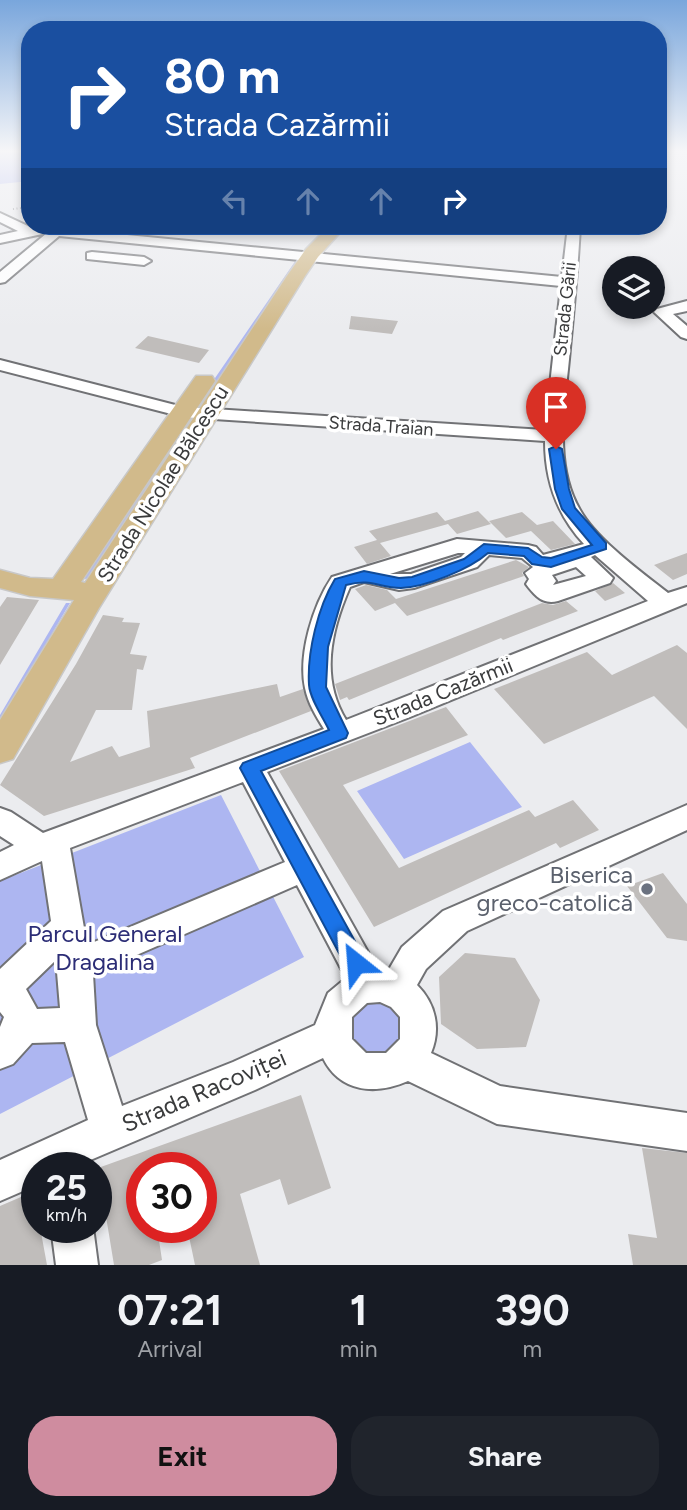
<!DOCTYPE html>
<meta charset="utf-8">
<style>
:root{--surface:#171b24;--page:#20242c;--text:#f1f3f6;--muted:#9ea1a6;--accent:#cf8c9f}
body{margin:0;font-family:Figtree,sans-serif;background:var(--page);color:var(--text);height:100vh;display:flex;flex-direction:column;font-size:26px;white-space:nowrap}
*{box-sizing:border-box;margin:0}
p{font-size:23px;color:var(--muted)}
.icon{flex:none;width:38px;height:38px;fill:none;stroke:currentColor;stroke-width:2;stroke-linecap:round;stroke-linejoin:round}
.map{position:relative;height:1265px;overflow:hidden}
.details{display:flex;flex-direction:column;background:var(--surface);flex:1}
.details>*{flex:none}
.hud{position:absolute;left:21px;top:21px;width:646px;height:214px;border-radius:28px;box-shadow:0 4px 10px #0003;background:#1a4fa0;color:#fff;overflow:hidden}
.fabs{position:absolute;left:602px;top:256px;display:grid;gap:14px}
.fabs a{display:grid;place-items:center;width:63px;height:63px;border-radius:50%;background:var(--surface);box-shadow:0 4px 10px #0003;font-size:35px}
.speed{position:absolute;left:21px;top:1152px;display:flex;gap:14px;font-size:35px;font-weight:700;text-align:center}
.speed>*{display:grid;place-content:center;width:91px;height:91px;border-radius:50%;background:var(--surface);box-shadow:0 4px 10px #0003;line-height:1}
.speed small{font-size:18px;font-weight:400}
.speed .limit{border:10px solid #d22;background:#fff;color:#111}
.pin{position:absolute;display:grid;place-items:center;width:60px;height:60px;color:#fff;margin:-72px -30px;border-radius:50% 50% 50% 0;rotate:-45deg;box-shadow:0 0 7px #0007}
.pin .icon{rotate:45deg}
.me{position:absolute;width:77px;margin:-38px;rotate:332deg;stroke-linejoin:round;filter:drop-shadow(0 0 5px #0008)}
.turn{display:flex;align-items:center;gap:24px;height:147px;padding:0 28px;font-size:32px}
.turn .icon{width:91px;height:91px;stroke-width:2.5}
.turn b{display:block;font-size:49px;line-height:60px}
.lanes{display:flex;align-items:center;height:66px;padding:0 28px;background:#0003;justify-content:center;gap:35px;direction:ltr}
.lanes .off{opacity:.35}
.eta{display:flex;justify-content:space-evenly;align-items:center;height:119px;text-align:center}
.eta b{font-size:42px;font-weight:700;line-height:49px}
.cta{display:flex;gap:14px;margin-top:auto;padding:14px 28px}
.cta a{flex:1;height:80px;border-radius:28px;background:var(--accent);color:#111;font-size:28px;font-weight:700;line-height:80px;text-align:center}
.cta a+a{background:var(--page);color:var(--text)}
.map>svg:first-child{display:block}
.green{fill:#adb6f1}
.building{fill:#c0bdbb}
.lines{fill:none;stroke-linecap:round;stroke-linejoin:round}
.minor-casing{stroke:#717275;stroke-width:4}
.major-casing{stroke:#c8c8c8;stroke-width:3}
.path{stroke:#909193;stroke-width:2;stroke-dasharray:1 2.5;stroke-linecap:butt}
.minor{fill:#fff;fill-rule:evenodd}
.major{fill:#d1ba8b;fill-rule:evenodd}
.route{fill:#1a73e8;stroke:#114b97;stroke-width:2}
.worship-dot{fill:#6b7280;stroke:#fff;stroke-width:2.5}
.labels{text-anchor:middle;stroke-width:7;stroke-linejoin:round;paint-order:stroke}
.far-street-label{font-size:18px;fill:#3a3b3c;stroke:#fff}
.street-label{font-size:21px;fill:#3a3b3c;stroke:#fff}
.near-worship-label{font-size:24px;fill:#5b616d;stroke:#fff;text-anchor:end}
.near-park-label{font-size:24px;fill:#2c2d76;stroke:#fff}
.near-street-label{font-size:24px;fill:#3a3b3c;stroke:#fff}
</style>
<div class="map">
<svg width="687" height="1265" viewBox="0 0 687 1265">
<rect width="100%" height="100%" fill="#ebecef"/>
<path class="green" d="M0 152H30V181L0 184Z
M299 259 206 403 202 404 199 402 202 397 296 260Z
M188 422 192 423 92 577 85 579 82 576Z
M66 603H70L53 632 46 652 0 730V715Z
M470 742 522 807 404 859 357 791Z
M221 795 304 957 0 1114V881Z
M380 999 400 1009 405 1041 377 1059 355 1051 345 1020 358 1003Z"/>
<path class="building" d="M351 316 398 321 392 334 349 329Z
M148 336 209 350 199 363 135 348Z
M478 511 491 524 457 534 448 524 380 543 391 556 367 564 354 547 377 540 369 531 437 512 445 521Z
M522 512 537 525 553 521 575 544 551 550 531 531 506 538 489 521Z
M687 553V574L673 580 654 565Z
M516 560 529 567 522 573 524 576 407 616 395 603 375 611 355 589 366 585 387 590 396 599Z
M613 583 625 593 605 601 595 591Z
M7 597 39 600 0 665V607Z
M566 601 578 611 503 640 501 638 349 700 347 697 340 700 335 684 542 603 553 605Z
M103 615 124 618 122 622 140 623 130 654 147 656 143 670 137 669 132 710H96L70 762 112 746 119 757 150 747 147 711 277 684 280 697 303 689 311 711 190 758 195 768 44 816 0 785 76 664Z
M677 645 687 653V729L654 696 544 744 494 689 587 652 612 675Z
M446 707 468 735 343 785 399 868 529 810 535 817 573 800 599 830 560 848 556 843 374 927 279 771Z
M663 873 687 904V941L667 938 627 886Z
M465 953 515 958 540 1000 526 1047 477 1049 441 1024 439 977Z
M301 1095 331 1188 288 1205 280 1179 240 1194 260 1265H195L187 1227H201V1167H142V1227H157L162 1260 149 1265H114L98 1168Z
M642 1148 687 1153V1265H633L628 1234 657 1238Z
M35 1191 37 1227H40L47 1265H0V1206Z"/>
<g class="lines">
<defs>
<path id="minor" d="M0 213 32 228 67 226 65 229 562 277 568 226H580C578 266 574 307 570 348 566 400 552 463 580 510 597 540 640 571 668 593L687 587V603L410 717 267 772 378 970 388 971 402 947 443 911 687 805V830L467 931 426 969 417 985C436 1004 441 1029 431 1053L500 1086 687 1113V1151L497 1124 408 1081C376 1095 340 1093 323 1058L255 1090 74 1167H37V1185L0 1201V1160L88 1120 65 1042 32 1043 13 1064 0 1069V1027L4 1017 0 1012V969L51 921 42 861 0 880V852L14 845 0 836V808L11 812 43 833 324 729C316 716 308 703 305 688 298 655 313 605 332 577L457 539 528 545 536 547 543 555 584 544C557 515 545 481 545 441L183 417 0 370V360L183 407 545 430 561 286 59 236 5 282 0 283V272L47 233 0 243V235L18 231 0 222ZM458 553H465L461 557 411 574H390ZM489 555 522 558 533 567 525 573 529 579 526 584C535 596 543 605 558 601L610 583 613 578 591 557 595 555 648 601 346 720C320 678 331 630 350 587L364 582 399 590 414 588 477 567ZM576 567 586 576 553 585 556 581 552 575ZM243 782 285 862 87 945 70 848ZM297 885 346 978 328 993 315 1025 233 1062 122 1106 96 1025 93 974ZM56 960 60 1008 37 1009 26 989ZM380 1002 391 1007 400 1017V1039L386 1053H366L352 1039V1017L367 1003Z
M92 252 144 257 151 261 144 265 87 259V253Z
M687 301V311L673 314 687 326V339L681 337 654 312 657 309Z
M51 1227H93L98 1265H56Z"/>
<path id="major" d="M329 226H346L318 257 305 276 99 608 13 759 0 763V720L74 600 30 596 0 588V570L30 578 53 579 196 376H212L215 381 81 582 85 583 287 276 306 249Z"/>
</defs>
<use href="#minor" class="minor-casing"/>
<use href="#major" class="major-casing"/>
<path class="path" d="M13 209 30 207"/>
<use href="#minor" class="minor"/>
<use href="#major" class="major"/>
</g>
<linearGradient id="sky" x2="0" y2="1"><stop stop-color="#79a6dc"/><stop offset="0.46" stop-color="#f6f6f8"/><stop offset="1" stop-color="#f6f6f8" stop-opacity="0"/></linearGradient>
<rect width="687" height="329" fill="url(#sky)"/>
<path class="route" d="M556 446 562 449 569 489 575 508 606 543V549L551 567 532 564 524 556 488 553C470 569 426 587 401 588 378 588 373 578 346 585L328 647 326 687 348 733 346 738 261 771 367 963 364 970 356 973 348 970 240 768 243 763 329 730C323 717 310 699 309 685 307 652 318 607 335 579L364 571 399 578 412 577 464 559 484 544 528 548 542 557 551 558 592 545 562 509 555 489 549 449Z"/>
<circle class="worship-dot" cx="647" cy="889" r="7"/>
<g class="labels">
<g class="far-street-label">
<text transform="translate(565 309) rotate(-84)" y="6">Strada Gării</text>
<text transform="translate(381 426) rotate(4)" y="6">Strada Traian</text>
</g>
<g class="street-label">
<text transform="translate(163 484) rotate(-58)" y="7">Strada Nicolae Bălcescu</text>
<text transform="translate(443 692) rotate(-22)" y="7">Strada Cazărmii</text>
</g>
<g class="near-worship-label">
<text x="633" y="883">Biserica<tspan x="633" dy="28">greco-catolică</tspan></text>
</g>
<g class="near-park-label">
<text x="105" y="942">Parcul General<tspan x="105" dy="28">Dragalina</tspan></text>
</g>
<g class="near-street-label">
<text transform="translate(204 1091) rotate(-23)" y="8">Strada Racoviței</text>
</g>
</g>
</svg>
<div class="fabs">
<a><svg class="icon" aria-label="layers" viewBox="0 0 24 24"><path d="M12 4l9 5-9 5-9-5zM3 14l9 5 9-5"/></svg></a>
</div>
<div class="speed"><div>25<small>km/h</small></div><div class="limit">30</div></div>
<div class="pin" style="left:556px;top:449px;background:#d93025"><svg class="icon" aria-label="arrive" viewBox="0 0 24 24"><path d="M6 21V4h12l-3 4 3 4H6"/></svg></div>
<svg class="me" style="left:356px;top:963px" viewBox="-20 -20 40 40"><path d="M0-17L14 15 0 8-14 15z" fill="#1a73e8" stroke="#fff" stroke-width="4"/></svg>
<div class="hud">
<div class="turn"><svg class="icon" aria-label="right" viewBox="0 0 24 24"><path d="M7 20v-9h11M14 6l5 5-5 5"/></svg><div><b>80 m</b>Strada Cazărmii</div></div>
<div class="lanes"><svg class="icon off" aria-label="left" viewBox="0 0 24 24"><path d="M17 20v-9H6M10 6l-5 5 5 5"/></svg><svg class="icon off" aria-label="ahead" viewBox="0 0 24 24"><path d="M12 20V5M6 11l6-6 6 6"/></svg><svg class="icon off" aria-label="ahead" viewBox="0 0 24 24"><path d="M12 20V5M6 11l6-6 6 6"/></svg><svg class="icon" aria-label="right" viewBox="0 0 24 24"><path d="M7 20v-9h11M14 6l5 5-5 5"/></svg></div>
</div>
</div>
<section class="details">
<div class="eta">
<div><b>07:21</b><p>Arrival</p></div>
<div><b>1</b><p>min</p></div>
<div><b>390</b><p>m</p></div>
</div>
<div class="cta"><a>Exit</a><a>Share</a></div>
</section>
